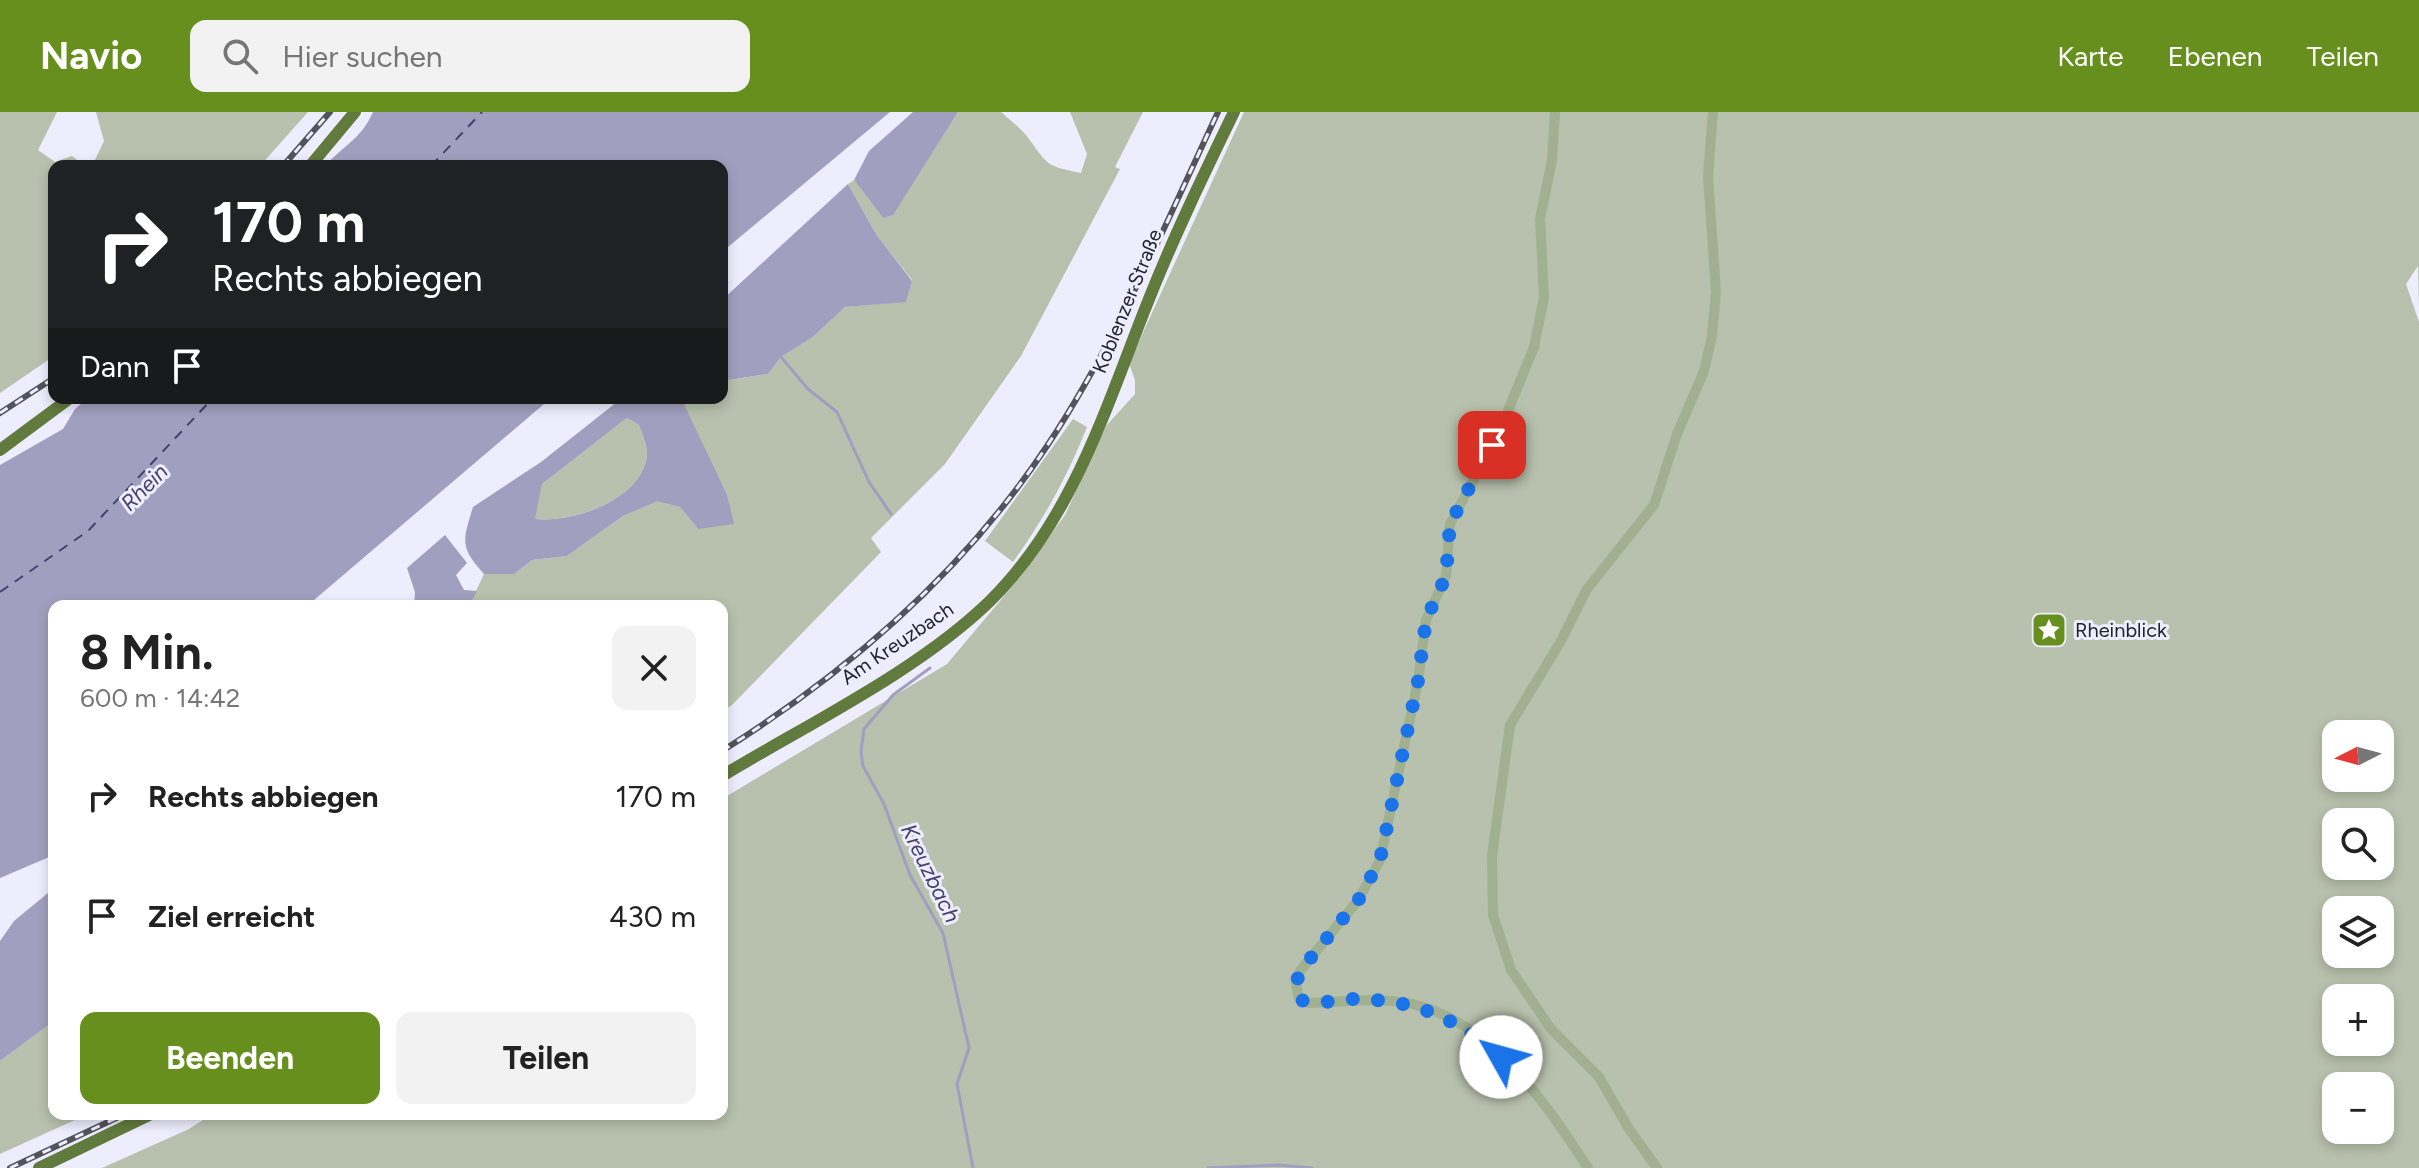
<!DOCTYPE html>
<html lang="de">
<meta charset="utf-8">
<style>
:root{--surface:#fff;--page:#f2f2f2;--text:#222;--muted:#767676;--accent:#668f1d}
body{margin:0;font-family:Figtree,sans-serif;background:var(--page);color:var(--text);height:100vh;display:flex;flex-direction:column;font-size:30px;white-space:nowrap}
*{box-sizing:border-box;margin:0}
p{font-size:26px;color:var(--muted)}
.icon{flex:none;width:44px;height:44px;fill:none;stroke:currentColor;stroke-width:2;stroke-linecap:round;stroke-linejoin:round}
.map{position:relative;flex:1;overflow:hidden}
.panel{position:absolute;left:48px;top:488px;width:680px;height:520px;display:flex;flex-direction:column;background:var(--surface);border-radius:16px;box-shadow:0 4px 12px #0003}
.panel>*{flex:none}
.banner{position:absolute;left:48px;top:48px;width:680px;height:244px;border-radius:16px;box-shadow:0 4px 12px #0003;background:#202124;color:#fff;overflow:hidden}
.needle{width:52px;rotate:264deg}
.buttons{position:absolute;left:2322px;top:608px;display:grid;gap:16px}
.buttons a{display:grid;place-items:center;width:72px;height:72px;border-radius:16px;background:var(--surface);box-shadow:0 4px 12px #0003;font-size:40px}
.pin{position:absolute;display:grid;place-items:center;width:68px;height:68px;color:#fff;margin:-34px;border-radius:16px;box-shadow:0 4px 12px #0006}
.me{position:absolute;width:88px;margin:-44px;rotate:308deg;stroke-linejoin:round;filter:drop-shadow(0 0 6px #0008)}
.turn{display:flex;align-items:center;gap:28px;height:168px;padding:0 32px;font-size:36px}
.turn .icon{width:104px;height:104px;stroke-width:2.5}
.turn b{display:block;font-size:56px;line-height:68px}
.then{display:flex;align-items:center;height:76px;padding:0 32px;background:#0003;gap:16px;font-size:30px}
.round{display:grid;place-items:center;flex:none;width:84px;height:84px;border-radius:16px;background:var(--page)}
.summary{display:flex;align-items:center;justify-content:space-between;height:136px;padding:0 32px}
h1{font-size:48px;font-weight:700;line-height:60px}
.primary-button{display:flex;gap:16px;margin-top:auto;padding:16px 32px}
.primary-button a{flex:1;height:92px;border-radius:16px;background:var(--accent);color:#fff;font-size:32px;font-weight:700;line-height:92px;text-align:center}
.primary-button a+a{background:var(--page);color:var(--text)}
ul{padding:0;list-style:none}
li{display:flex;align-items:center;gap:24px;height:120px;padding:0 32px}
li div{flex:1}
li b{display:block;font-size:30px}
li em{font-style:normal}
header{display:flex;align-items:center;gap:48px;box-sizing:border-box;height:112px;padding:0 40px;background:var(--accent);color:#fff}
header strong{font-size:38px}
nav{display:flex;gap:44px;margin-inline-start:auto;font-size:28px}
.search{width:560px;height:72px;background:var(--page);display:flex;align-items:center;gap:20px;box-sizing:border-box;padding:0 28px;border-radius:16px;color:var(--muted);font-size:30px}
.map>svg:first-child{display:block}
.green{fill:#b8c1ad;fill-rule:evenodd}
.water{fill:#a19fbf;fill-rule:evenodd}
.lines{fill:none;stroke-linecap:round;stroke-linejoin:round}
.stream{stroke:#a19fbf;stroke-width:3}
.ferry{stroke:#46406e;stroke-width:2;stroke-dasharray:10 8;stroke-linecap:butt}
.minor{stroke:#a1b090;stroke-width:10}
.major{stroke:#617a3e;stroke-width:12}
.rail-casing{stroke:#53535c;stroke-width:6}
.rail{stroke:#eeedfe;stroke-width:3;stroke-dasharray:9;stroke-linecap:butt}
.route{stroke:#1a73e8;stroke-width:14;stroke-dasharray:0 25.2}
.labels{text-anchor:middle;stroke-width:6;stroke-linejoin:round;paint-order:stroke}
.street-label{font-size:20px;fill:#23232a;stroke:#eeedfe}
.poi-label{font-size:20px;fill:#23232a;stroke:#eeedfe;text-anchor:start}
.water-label{font-size:22px;font-style:italic;fill:#46406e;stroke:#eeedfe}
</style>
<header>
<strong>Navio</strong>
<div class="search"><svg class="icon" aria-label="search" viewBox="0 0 24 24"><circle cx="10" cy="10" r="6"/><path d="M15 15l6 6"/></svg>Hier suchen</div>
<nav><a>Karte</a><a>Ebenen</a><a>Teilen</a></nav>
</header>
<div class="map">
<svg width="2419" height="1056" viewBox="0 0 2419 1056">
<rect width="100%" height="100%" fill="#eeedfe"/>
<path class="green" d="M0 0H57L38 38 55 50 72 44 85 54H54V244L0 281Z
M96 0H308L260 54H92L104 29Z
M958 0H1001C1010 8 1022 17 1029 27 1048 53 1046 54 1081 61L1087 42 1070 0H1143L1115 55 1120 57 1021 244 945 352 871 426 881 440 733 592 722 600V494H469L484 462H514L532 448 567 444 623 404 657 388 680 395 698 417 681 286H722V269L768 262 781 245 813 225 845 195 906 189 912 168 876 122 848 72 854 68 883 106 892 103Z
M1244 0H2419V194L2418 154 2406 172 2419 210V1056H102L189 1017 212 1002H722V687L947 552 1020 465 1065 403 1106 314 1135 282V268L1129 251ZM2336 622H2380V666H2336ZM2336 710H2380V754H2336ZM2336 798H2380V842H2336ZM2336 886H2380V930H2336ZM2336 974H2380V1018H2336Z
M627 306 639 313C642 322 648 334 647 344 641 388 573 411 534 407L542 372Z
M1073 307 1087 315C1067 365 1044 407 1013 450L985 429Z
M54 909V1002H88L0 1042V949Z"/>
<path class="water" d="M373 0H890L722 140V54H325C344 33 361 27 373 0Z
M913 0H958L893 103 883 106 854 68 869 39Z
M848 72 876 122 912 169 906 190 845 195 813 225 781 245 768 262 722 269V188Z
M88 286H551L307 494H54V743L0 766V353L63 317 75 297Z
M622 286H681L727 383 734 412 698 417 680 395 657 389 623 404 567 444 532 448 514 462H484C459 435 463 428 473 395L541 350ZM627 306 639 313C642 322 648 334 647 344 641 388 573 411 535 407L542 372Z
M445 423 467 451 456 463 464 478 477 479 469 494H414L415 480 407 456Z
M54 776V909L0 949V829L14 809Z"/>
<g class="lines">
<path class="stream" d="M781 245 808 277 837 300 869 370 891 402
M930 556 893 583 864 617 861 640 863 654 884 692 910 763 943 821 969 936 957 972 973 1056
M1208 1056 1279 1053 1312 1056"/>
<path class="ferry" d="M431 54 482 0
M0 480 88 419 213 286"/>
<path class="minor" d="M1555 0 1552 48 1540 107 1544 185 1534 235 1500 318 1450 412 1446 464 1426 508 1418 569 1380 748 1359 787 1300 859 1296 872 1299 887 1308 891C1343 890 1377 885 1412 892 1493 910 1546 992 1588 1056
M1657 1056 1629 1017 1599 965 1551 917 1511 858 1493 803 1492 744 1510 613 1561 529 1587 477 1654 393 1677 322 1704 259 1712 224 1716 180 1708 64 1713 0"/>
<path class="major" d="M310 54 355 0
M0 338 70 286
M722 664C808 612 918 559 990 489 1074 406 1106 294 1149 187 1174 124 1204 62 1234 0
M39 1056 151 1002"/>
<defs>
<path id="rail" d="M283 54 330 0
M0 301 54 266
M722 639C848 560 964 459 1047 334 1116 230 1165 113 1218 0
M10 1056 125 1002"/>
</defs>
<use href="#rail" class="rail-casing"/>
<use href="#rail" class="rail"/>
</g>
<g class="lines">
<path class="route" d="M1492 333 1450 412 1446 464 1426 508 1418 569 1380 748 1359 787 1300 859 1296 872 1299 887C1314 895 1337 887 1354 887 1418 888 1453 905 1501 945"/>
</g>
<defs>
<symbol id="sight-square" viewBox="-11 -11 22 22"><rect x="-9" y="-9" width="18" height="18" rx="4" fill="#668f1d" stroke="#eeedfe"/><path d="M0-6L1.8-2.2L6-1.7L2.9 1.2L3.7 5.4L0 3.3L-3.7 5.4L-2.9 1.2L-6-1.7L-1.8-2.2Z" fill="#fff"/></symbol>
</defs>
<g fill-rule="evenodd">
<use href="#sight-square" x="2029" y="498" width="40" height="40"/>
</g>
<g class="labels">
<g class="street-label">
<text transform="translate(1127 189) rotate(-68)" y="7">Koblenzer Straße</text>
<text transform="translate(897 531) rotate(-34)" y="7">Am Kreuzbach</text>
</g>
<g class="poi-label">
<text x="2075" y="525">Rheinblick</text>
</g>
<g class="water-label">
<text transform="translate(144 375) rotate(-45)" y="8">Rhein</text>
<text transform="translate(931 761) rotate(64)" y="8">Kreuzbach</text>
</g>
</g>
</svg>
<div class="buttons">
<a><svg class="needle" viewBox="-14 -14 28 28"><path d="M0-13l5 13h-10z" fill="#e53935"/><path d="M0 13l5-13h-10z" fill="#767676"/></svg></a>
<a><svg class="icon" aria-label="search" viewBox="0 0 24 24"><circle cx="10" cy="10" r="6"/><path d="M15 15l6 6"/></svg></a>
<a><svg class="icon" aria-label="layers" viewBox="0 0 24 24"><path d="M12 4l9 5-9 5-9-5zM3 14l9 5 9-5"/></svg></a>
<a>+</a>
<a>−</a>
</div>
<div class="pin" style="left:1492px;top:333px;background:#d93025"><svg class="icon" aria-label="arrive" viewBox="0 0 24 24"><path d="M6 21V4h12l-3 4 3 4H6"/></svg></div>
<svg class="me" style="left:1501px;top:945px" viewBox="-20 -20 40 40"><circle r="19" fill="#fff"/><path d="M0-13L10 11 0 6-10 11z" fill="#1a73e8"/></svg>
<div class="banner">
<div class="turn"><svg class="icon" aria-label="right" viewBox="0 0 24 24"><path d="M7 20v-9h11M14 6l5 5-5 5"/></svg><div><b>170 m</b>Rechts abbiegen</div></div>
<div class="then">Dann<svg class="icon" aria-label="arrive" viewBox="0 0 24 24"><path d="M6 21V4h12l-3 4 3 4H6"/></svg></div>
</div>
<section class="panel">
<div class="summary"><div><h1>8 Min.</h1><p>600 m · 14:42</p></div><a class="round"><svg class="icon" aria-label="close" viewBox="0 0 24 24"><path d="M6 6l12 12M18 6L6 18"/></svg></a></div>
<ul>
<li><svg class="icon" aria-label="right" viewBox="0 0 24 24"><path d="M7 20v-9h11M14 6l5 5-5 5"/></svg><div><b>Rechts abbiegen</b></div><em>170 m</em></li>
<li><svg class="icon" aria-label="arrive" viewBox="0 0 24 24"><path d="M6 21V4h12l-3 4 3 4H6"/></svg><div><b>Ziel erreicht</b></div><em>430 m</em></li>
</ul>
<div class="primary-button"><a>Beenden</a><a>Teilen</a></div>
</section>
</div>
